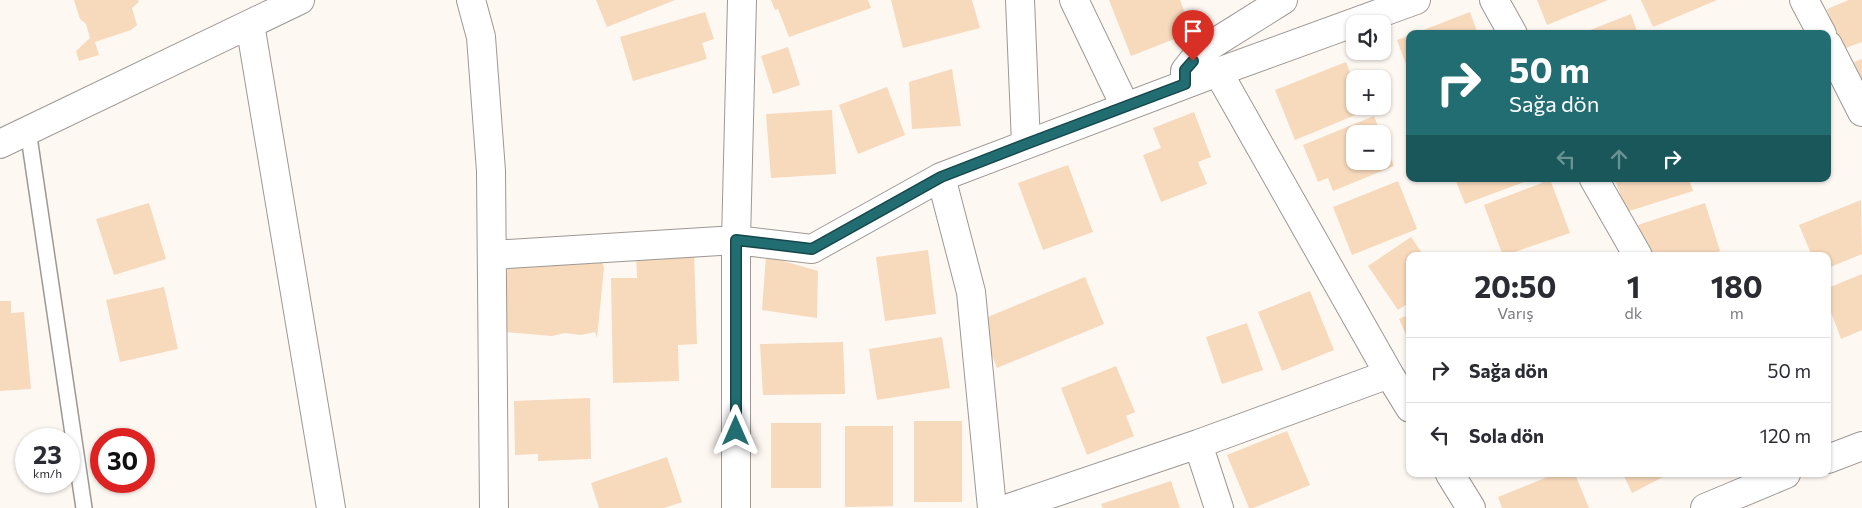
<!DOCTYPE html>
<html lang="tr">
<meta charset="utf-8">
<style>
:root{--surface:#fff;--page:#f7f7f7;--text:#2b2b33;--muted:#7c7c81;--line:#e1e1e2}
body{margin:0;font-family:Commissioner,sans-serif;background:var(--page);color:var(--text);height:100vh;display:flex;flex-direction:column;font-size:19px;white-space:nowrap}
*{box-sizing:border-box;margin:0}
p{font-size:16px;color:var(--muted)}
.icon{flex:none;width:28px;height:28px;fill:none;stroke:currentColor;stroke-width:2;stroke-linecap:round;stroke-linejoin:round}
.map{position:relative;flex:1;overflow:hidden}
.sheet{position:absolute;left:1406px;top:252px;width:425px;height:225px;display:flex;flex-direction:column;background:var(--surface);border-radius:10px;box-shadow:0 1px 4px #0004}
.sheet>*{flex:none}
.top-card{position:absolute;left:1406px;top:30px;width:425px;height:152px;border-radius:10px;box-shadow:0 1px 4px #0004;background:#216d71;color:#fff;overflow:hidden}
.fabs{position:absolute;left:1346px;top:15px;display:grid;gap:10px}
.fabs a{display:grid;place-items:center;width:45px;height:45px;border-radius:10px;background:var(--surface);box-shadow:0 1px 4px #0004;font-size:25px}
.speed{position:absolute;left:15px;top:428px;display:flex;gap:10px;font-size:25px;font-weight:700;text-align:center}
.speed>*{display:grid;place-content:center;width:65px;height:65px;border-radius:50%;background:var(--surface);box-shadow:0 1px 4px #0004;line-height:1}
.speed small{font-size:12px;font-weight:400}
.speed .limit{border:8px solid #d22;background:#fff;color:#111}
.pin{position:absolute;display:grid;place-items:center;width:42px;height:42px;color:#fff;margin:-51px -21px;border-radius:50% 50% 50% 0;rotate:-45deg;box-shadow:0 0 5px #0007}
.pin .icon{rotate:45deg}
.me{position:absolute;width:55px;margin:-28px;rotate:0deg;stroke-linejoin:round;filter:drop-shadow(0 0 4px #0008)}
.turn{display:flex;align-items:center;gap:18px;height:105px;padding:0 20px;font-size:22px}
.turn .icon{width:65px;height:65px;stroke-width:2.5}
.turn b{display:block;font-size:35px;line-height:42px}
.lanes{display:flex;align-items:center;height:48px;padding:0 20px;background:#0003;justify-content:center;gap:25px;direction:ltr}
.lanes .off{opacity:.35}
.eta{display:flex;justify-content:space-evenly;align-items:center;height:85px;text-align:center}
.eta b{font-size:30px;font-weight:700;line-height:35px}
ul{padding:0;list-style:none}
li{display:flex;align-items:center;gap:15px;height:65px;padding:0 20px;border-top:1px solid var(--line)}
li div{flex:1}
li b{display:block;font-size:19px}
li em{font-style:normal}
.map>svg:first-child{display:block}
.building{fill:#f7d9bc}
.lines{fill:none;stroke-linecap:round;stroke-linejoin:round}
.lane-casing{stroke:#9d9894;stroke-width:18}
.street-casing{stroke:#9d9894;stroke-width:30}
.lane{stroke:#fff;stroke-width:15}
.street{stroke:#fff;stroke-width:28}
.route-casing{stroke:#154749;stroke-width:12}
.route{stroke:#216d71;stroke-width:9}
</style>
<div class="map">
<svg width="1862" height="508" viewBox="0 0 1862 508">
<rect width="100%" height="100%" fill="#fef8f3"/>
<path class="building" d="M74 0H138L139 2 132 8 137 25 131 30 95 42 99 55 79 61 76 51 90 38 86 24 80 19Z
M596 0H675L607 27Z
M771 0H868L871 8 789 37 778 9 775 10Z
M891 0H972L980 28 903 48Z
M1109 0H1180L1192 32 1131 56Z
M1537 0H1608L1547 25Z
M1641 0H1717L1653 27Z
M1849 0H1862V42L1843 49 1827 9Z
M705 12 714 39 702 43 707 59 633 81 620 37Z
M1470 12 1478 34H1413Z
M1631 14 1638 34H1580Z
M1410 35V75L1397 40Z
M788 47 800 85 773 94 761 56Z
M1862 59V81L1854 62Z
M1346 62 1355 86V106H1363L1365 111 1295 140 1275 90Z
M952 69 961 126 912 129 909 82Z
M887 87 905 135 858 154 839 105Z
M832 110 836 174 771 178 766 114Z
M1194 112 1211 157 1198 162 1207 184 1161 202 1143 155 1161 148 1153 128Z
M1374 116 1381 134H1355V161H1382L1383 137 1394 166 1333 191 1328 178 1318 182 1303 145Z
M1068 165 1093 232 1043 250 1018 183Z
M1455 179H1532L1465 204Z
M1540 179H1550L1570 233 1503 256 1484 205 1542 183Z
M1615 179H1689L1693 191 1626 212Z
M1398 181 1417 229 1352 255 1333 207Z
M1861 200 1862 254 1828 268V256H1812L1799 225Z
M149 203 166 259 114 275 96 219Z
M1705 203 1720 251 1704 256H1649L1638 225Z
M1411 237 1424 256H1410V302L1398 310 1368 266Z
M928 250 936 314 885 321 876 257Z
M694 252 697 344 678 345 679 381 613 383 611 278H637L636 254Z
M766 256 818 271 817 318 762 310Z
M602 261 604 268 597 338 595 332 581 335 565 333 552 336 505 332 503 323 508 263Z
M1862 274V330L1841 339 1828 304V288Z
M1085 277 1104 324 997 368 978 321Z
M164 287 178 349 120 362 106 300Z
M1310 291 1334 350 1282 371 1258 312Z
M0 301H11V313L24 312 31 389 0 391Z
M1410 314V343L1399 319Z
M1247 323 1263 370 1222 384 1206 337Z
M942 337 950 388 877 400 869 349Z
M843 342 845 394 763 395 760 344Z
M1116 366 1135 412 1126 416 1134 436 1087 455 1061 388Z
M590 398 591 459 538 461V454L515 455 514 401Z
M914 421H962V502H914Z
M771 423H821V488H771Z
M845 426H893V506L845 507Z
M1287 431 1310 485 1253 508H1249L1227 455Z
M667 457 682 502 664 508H599L591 483Z
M1555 474H1575L1589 508H1502L1498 497Z
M1623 474H1669L1632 493Z
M1171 481 1180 508H1103L1101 504Z"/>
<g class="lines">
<defs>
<path id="lane" d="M28 130 84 508"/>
<path id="street" d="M471 0 481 37 491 171 494 508
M1020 0 1026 144
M1074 0 1125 106
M1494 0 1513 34
M1804 0 1822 34
M250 24 331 508
M1828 45 1862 112
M1218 72 1389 374 1410 408
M1185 84V71L1200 52 1283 0
M0 144 300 0
M941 177 971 292 992 508
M1594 179 1638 256
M492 255 736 240 812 249 941 177 1218 72 1416 0
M1198 444 1219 508
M1828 459 1862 446
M1450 474 1471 508
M736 508V240L742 0
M1009 508 1198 444 1389 374
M1705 508 1786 474"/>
</defs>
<use href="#lane" class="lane-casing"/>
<use href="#street" class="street-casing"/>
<use href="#lane" class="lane"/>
<use href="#street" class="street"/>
</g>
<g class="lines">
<defs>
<path id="route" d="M736 431V240L812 249 941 177 1026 144 1185 84V70L1193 61"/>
</defs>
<use href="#route" class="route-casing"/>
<use href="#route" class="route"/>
</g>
</svg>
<div class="fabs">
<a><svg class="icon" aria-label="sound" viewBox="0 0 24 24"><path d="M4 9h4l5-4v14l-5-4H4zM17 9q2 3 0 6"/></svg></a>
<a>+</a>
<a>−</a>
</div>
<div class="speed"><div>23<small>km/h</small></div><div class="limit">30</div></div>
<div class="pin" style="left:1193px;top:61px;background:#d93025"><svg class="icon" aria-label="arrive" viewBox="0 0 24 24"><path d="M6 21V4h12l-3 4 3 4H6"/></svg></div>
<svg class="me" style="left:736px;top:431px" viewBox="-20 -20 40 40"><path d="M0-17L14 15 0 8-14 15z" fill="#216d71" stroke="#fff" stroke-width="4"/></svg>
<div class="top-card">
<div class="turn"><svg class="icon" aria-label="right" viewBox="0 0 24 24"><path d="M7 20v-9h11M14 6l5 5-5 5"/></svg><div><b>50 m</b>Sağa dön</div></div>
<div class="lanes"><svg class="icon off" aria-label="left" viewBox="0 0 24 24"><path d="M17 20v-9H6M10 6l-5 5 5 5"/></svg><svg class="icon off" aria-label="ahead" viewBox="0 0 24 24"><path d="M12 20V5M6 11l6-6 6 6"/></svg><svg class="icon" aria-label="right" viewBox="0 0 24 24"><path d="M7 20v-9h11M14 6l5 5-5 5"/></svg></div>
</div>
<section class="sheet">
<div class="eta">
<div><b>20:50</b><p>Varış</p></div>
<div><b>1</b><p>dk</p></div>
<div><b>180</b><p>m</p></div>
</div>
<ul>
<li><svg class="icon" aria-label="right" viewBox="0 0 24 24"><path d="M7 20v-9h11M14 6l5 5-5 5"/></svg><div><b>Sağa dön</b></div><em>50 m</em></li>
<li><svg class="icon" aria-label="left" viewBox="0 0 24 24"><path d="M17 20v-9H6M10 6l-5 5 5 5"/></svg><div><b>Sola dön</b></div><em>120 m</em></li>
</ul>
</section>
</div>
